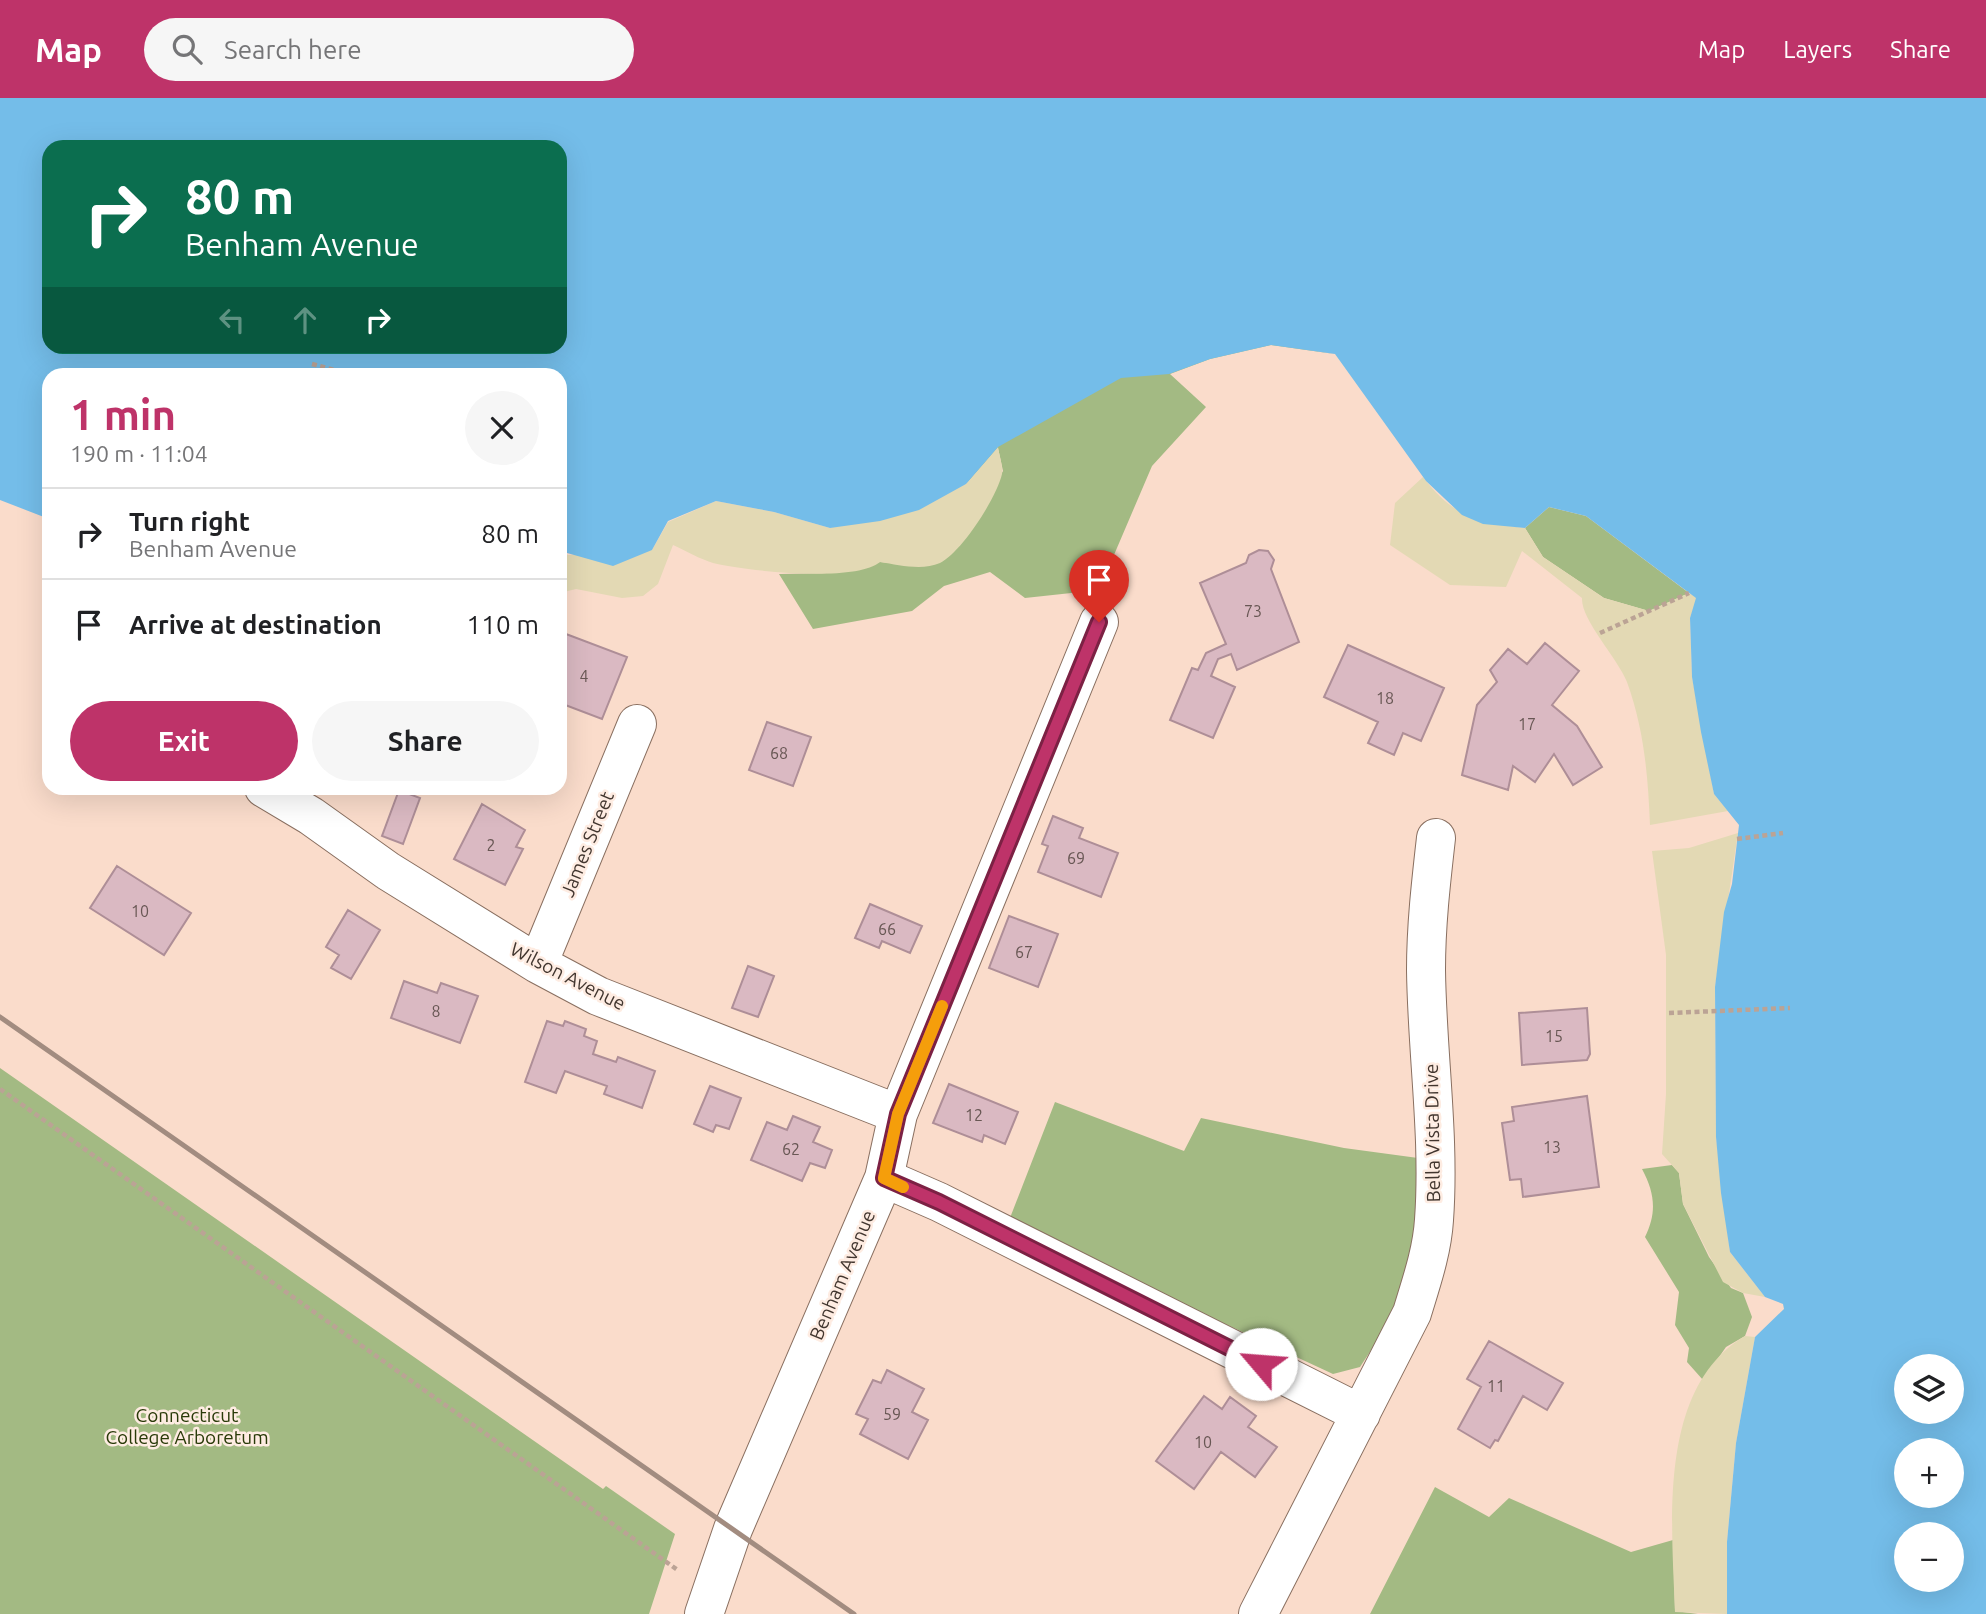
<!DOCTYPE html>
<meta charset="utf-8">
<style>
:root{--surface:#fff;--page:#f6f6f6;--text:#202124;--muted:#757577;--line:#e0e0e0;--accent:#be3369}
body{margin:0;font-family:Ubuntu,sans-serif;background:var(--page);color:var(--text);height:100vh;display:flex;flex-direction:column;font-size:26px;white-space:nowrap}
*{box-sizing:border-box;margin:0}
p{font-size:23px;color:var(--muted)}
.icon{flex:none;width:38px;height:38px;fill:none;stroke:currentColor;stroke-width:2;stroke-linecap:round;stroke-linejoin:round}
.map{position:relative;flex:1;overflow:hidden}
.side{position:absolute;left:42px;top:270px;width:525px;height:427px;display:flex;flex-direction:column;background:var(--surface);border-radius:21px;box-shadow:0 7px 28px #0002}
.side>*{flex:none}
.guide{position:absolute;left:42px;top:42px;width:525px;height:214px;border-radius:21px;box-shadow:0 7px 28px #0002;background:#0b6e4f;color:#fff;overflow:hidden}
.tools{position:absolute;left:1894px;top:1256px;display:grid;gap:14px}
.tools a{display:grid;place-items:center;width:70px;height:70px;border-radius:50%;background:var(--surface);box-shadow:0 7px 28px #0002;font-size:35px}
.pin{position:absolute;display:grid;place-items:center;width:60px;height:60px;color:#fff;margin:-72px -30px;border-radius:50% 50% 50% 0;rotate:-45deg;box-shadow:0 0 7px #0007}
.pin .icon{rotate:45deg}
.me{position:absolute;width:77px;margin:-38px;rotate:297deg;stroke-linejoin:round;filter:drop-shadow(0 0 5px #0008)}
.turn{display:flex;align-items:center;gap:24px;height:147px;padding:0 28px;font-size:32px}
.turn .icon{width:91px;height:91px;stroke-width:2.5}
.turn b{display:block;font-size:49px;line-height:60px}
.lanes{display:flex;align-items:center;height:66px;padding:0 28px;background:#0003;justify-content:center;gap:35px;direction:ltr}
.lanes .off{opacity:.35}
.round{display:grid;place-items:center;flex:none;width:74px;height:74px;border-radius:37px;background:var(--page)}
.summary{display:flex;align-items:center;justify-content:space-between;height:119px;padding:0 28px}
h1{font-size:42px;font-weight:700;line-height:52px;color:var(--accent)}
.action{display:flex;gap:14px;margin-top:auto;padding:14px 28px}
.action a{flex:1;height:80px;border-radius:42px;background:var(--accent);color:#fff;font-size:28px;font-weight:700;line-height:80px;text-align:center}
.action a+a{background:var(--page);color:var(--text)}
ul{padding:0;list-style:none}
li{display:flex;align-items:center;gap:21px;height:91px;padding:0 28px;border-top:2px solid var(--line)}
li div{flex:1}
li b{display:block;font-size:26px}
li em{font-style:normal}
header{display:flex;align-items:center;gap:42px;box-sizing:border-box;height:98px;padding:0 35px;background:var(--accent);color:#fff}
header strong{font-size:33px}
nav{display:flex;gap:38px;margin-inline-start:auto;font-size:24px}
.search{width:490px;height:63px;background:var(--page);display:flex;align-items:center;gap:18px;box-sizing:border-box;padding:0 24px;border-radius:38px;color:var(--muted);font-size:26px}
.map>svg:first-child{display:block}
.green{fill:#a3ba83}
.sand{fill:#e3d9b4}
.water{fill:#74bde9;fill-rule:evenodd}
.building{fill:#dab9c2;stroke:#ae8e97;stroke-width:2}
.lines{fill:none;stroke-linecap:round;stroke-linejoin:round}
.minor-casing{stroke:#896f60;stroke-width:40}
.path{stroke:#bba395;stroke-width:4.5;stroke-dasharray:5 3.5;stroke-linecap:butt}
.minor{stroke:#fff;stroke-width:38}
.rail{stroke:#a28c80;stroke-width:5}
.route-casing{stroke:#7c2144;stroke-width:18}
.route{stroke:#be3369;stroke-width:12}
.slow{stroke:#f59e0b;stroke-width:12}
.labels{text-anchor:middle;stroke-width:5;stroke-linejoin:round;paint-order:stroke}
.number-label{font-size:16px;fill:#685754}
.street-label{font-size:19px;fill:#42362f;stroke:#feece2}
.park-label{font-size:19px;fill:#293a08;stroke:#feece2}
</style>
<header>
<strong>Map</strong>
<div class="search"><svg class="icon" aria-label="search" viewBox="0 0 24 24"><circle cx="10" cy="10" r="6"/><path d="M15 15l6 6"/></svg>Search here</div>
<nav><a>Map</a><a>Layers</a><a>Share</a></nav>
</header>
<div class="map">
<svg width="1986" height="1516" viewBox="0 0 1986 1516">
<rect width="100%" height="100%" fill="#fadccb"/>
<path class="green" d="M1053 208 1335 256 1271 247 1210 261 1170 276 1206 309 1152 368 1099 492 1025 500 990 474 944 488 912 513 813 531 779 476 833 475 880 464 923 468 940 464 962 444 1003 373 998 350 966 386Z
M1549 409 1586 418 1689 495 1649 513 1604 500 1543 459 1525 430Z
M0 970 603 1391 606 1388 675 1436 649 1516H0Z
M1055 1004 1184 1053 1201 1020 1344 1050 1418 1060V1149L1400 1208 1360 1269 1333 1276 1008 1125Z
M1672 1067 1679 1075 1683 1106 1709 1159 1731 1190 1743 1195 1752 1219 1745 1238 1726 1249 1703 1282 1687 1264 1689 1250 1675 1227 1679 1194 1645 1139C1657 1115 1655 1095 1642 1071Z
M1435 1389 1489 1419 1509 1400 1631 1454 1673 1442 1675 1513 1698 1516H1370Z"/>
<path class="sand" d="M998 349C999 357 1003 367 1002 376 997 399 962 454 940 465 922 473 899 467 880 464 855 485 745 473 713 465 700 461 686 453 673 447L658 486 643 498 622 500 576 491 560 495V453L568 457 652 452 668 424 716 403 774 414 830 430 966 386Z
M1423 379C1452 418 1479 425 1525 430L1543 459 1604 500 1649 513 1689 495 1697 500 1690 520 1692 579 1714 696 1728 713 1650 727C1648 677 1644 631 1627 584 1617 559 1581 522 1582 500L1522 453 1506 489 1450 487 1390 447 1395 405Z
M1738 735 1715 889 1716 1039 1730 1154 1765 1199 1743 1195 1723 1184 1683 1106 1679 1075 1662 1056 1666 996V857L1652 753 1689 750Z
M1745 1238 1755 1239 1736 1345 1727 1444V1516L1675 1514C1672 1426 1657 1290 1745 1238Z"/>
<path class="water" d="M0 0H1986V1516H1727V1444L1736 1345 1755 1239 1784 1211 1783 1206 1765 1199 1730 1154 1721 1095 1716 1039 1715 889 1724 814 1732 786 1739 727 1714 696 1701 634 1692 579 1690 520 1696 500 1586 418 1549 409 1525 430 1483 426 1462 417 1426 383 1335 256 1271 247 1210 261 1169 276 1121 280 998 349 966 386 919 412 880 423 830 430 774 414 716 403 668 423 652 452 613 468 560 453V276H49V421L0 402ZM49 49H560V248H49ZM1906 1269H1951V1314H1906ZM1906 1353H1951V1398H1906ZM1906 1437H1951V1482H1906Z"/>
<path class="building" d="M1259 452 1268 453 1274 462 1271 471 1299 544 1237 572 1231 556 1218 561 1211 578 1235 589 1213 640 1170 622 1192 570 1198 572 1206 555 1226 546 1200 485 1246 465 1249 457Z
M566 536 627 559 602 621 560 605V550Z
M1545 545 1579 573 1552 607 1577 628 1602 669 1573 687 1554 656 1535 684 1513 668 1508 692 1462 677 1477 607 1497 584 1490 572 1508 551 1527 566Z
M1348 547 1444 590 1421 643 1403 635 1394 657 1368 645 1378 624 1324 599Z
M767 624 811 639 793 688 749 672Z
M399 692 420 700 403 746 382 738Z
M482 706 525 732 516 749 523 751 505 787 454 761Z
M1053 718 1083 730 1079 740 1118 755 1101 799 1038 774 1048 748 1042 746Z
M117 768 191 815 164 857 90 810Z
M870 806 922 828 910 855 882 843 879 850 855 840Z
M348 812 380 832 351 881 331 870 339 857 326 849Z
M1009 818 1058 836 1038 889 989 870Z
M748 868 774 878 758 919 732 910Z
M404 883 437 895 441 885 478 898 460 945 391 920Z
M1587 910 1590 956 1587 962 1522 967 1519 915Z
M547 923 563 928 565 923 586 931 584 938 597 943 593 956 616 964 618 959 655 973 642 1010 604 996 607 988 565 973 556 995 525 984Z
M949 986 1018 1014 1005 1046 984 1037 982 1044 933 1025Z
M710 988 741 1000 729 1031 716 1027 713 1034 694 1026Z
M1587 998 1599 1089 1523 1099 1521 1081 1510 1082 1502 1025 1514 1023 1512 1009Z
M793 1018 820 1029 813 1044 832 1052 825 1070 810 1065 802 1083 751 1062 767 1024 787 1032Z
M1489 1243 1563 1285 1547 1312 1523 1298 1498 1343 1495 1342 1490 1350 1458 1331 1481 1289 1467 1281Z
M887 1272 924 1291 912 1314 928 1322 908 1361 860 1336 868 1321 856 1316 873 1282 881 1285Z
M1204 1298 1222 1311 1230 1299 1256 1318 1248 1329 1277 1349 1255 1379 1221 1354 1194 1391 1156 1363Z"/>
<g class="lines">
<defs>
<path id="minor" d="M264 690 311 718 388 773 538 866 598 898 898 1016
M538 866 637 626
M884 1080 939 1104 1361 1316
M704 1516 733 1431 884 1080 898 1016 1099 524
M1258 1516 1412 1215C1421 1185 1432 1154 1434 1122 1440 1039 1427 955 1426 872 1426 827 1431 784 1436 740"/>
</defs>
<use href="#minor" class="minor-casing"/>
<path class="path" d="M312 266 350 276
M1600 535 1689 495
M1737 741 1783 735
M1669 915 1790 910
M0 991 679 1473"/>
<use href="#minor" class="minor"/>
<path class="rail" d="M0 919 854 1516"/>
</g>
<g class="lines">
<defs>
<path id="route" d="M1099 524 898 1016 884 1080 939 1104 1261 1266"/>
</defs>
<use href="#route" class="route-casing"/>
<use href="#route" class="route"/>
<path class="slow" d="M903 1089 884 1080 898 1016 942 908"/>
</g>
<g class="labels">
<g class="number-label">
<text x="1253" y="519">73</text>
<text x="584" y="584">4</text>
<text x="1385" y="606">18</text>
<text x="1527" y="632">17</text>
<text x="779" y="661">68</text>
<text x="491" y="753">2</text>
<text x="1076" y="766">69</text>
<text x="140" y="819">10</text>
<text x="887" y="837">66</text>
<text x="1024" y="860">67</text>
<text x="436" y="919">8</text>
<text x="1554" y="944">15</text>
<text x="974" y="1023">12</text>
<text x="1552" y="1055">13</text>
<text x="791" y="1057">62</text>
<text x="1496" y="1294">11</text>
<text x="892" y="1322">59</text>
<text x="1203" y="1350">10</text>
</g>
<g class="street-label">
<text transform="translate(587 746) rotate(-68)" y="7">James Street</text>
<text transform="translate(568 878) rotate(27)" y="7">Wilson Avenue</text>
<text transform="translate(1432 1035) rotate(-91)" y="7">Bella Vista Drive</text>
<text transform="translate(842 1177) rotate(-67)" y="7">Benham Avenue</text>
</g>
<g class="park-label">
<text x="187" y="1324">Connecticut<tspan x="187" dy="22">College Arboretum</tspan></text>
</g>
</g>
</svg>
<div class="tools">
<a><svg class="icon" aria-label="layers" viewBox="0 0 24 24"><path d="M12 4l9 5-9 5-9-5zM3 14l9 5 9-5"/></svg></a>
<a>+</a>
<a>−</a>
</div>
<div class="pin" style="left:1099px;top:524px;background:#d93025"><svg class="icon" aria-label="arrive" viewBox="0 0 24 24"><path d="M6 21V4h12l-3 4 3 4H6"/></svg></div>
<svg class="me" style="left:1261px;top:1266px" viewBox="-20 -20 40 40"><circle r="19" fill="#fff"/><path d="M0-13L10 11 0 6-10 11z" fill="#be3369"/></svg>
<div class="guide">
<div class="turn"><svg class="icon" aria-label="right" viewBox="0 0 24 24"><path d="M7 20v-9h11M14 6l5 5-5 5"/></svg><div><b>80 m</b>Benham Avenue</div></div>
<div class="lanes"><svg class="icon off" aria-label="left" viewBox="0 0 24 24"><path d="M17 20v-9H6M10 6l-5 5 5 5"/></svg><svg class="icon off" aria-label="ahead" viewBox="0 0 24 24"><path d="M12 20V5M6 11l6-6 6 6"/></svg><svg class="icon" aria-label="right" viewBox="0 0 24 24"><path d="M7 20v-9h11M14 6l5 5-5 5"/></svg></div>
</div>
<section class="side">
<div class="summary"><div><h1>1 min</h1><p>190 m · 11:04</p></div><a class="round"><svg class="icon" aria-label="close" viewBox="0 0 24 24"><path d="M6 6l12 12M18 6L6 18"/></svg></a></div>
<ul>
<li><svg class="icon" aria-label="right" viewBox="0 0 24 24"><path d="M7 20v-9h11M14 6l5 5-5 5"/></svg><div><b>Turn right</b><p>Benham Avenue</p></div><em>80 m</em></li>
<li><svg class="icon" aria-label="arrive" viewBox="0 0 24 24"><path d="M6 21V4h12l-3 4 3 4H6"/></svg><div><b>Arrive at destination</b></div><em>110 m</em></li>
</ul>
<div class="action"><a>Exit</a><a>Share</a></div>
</section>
</div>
